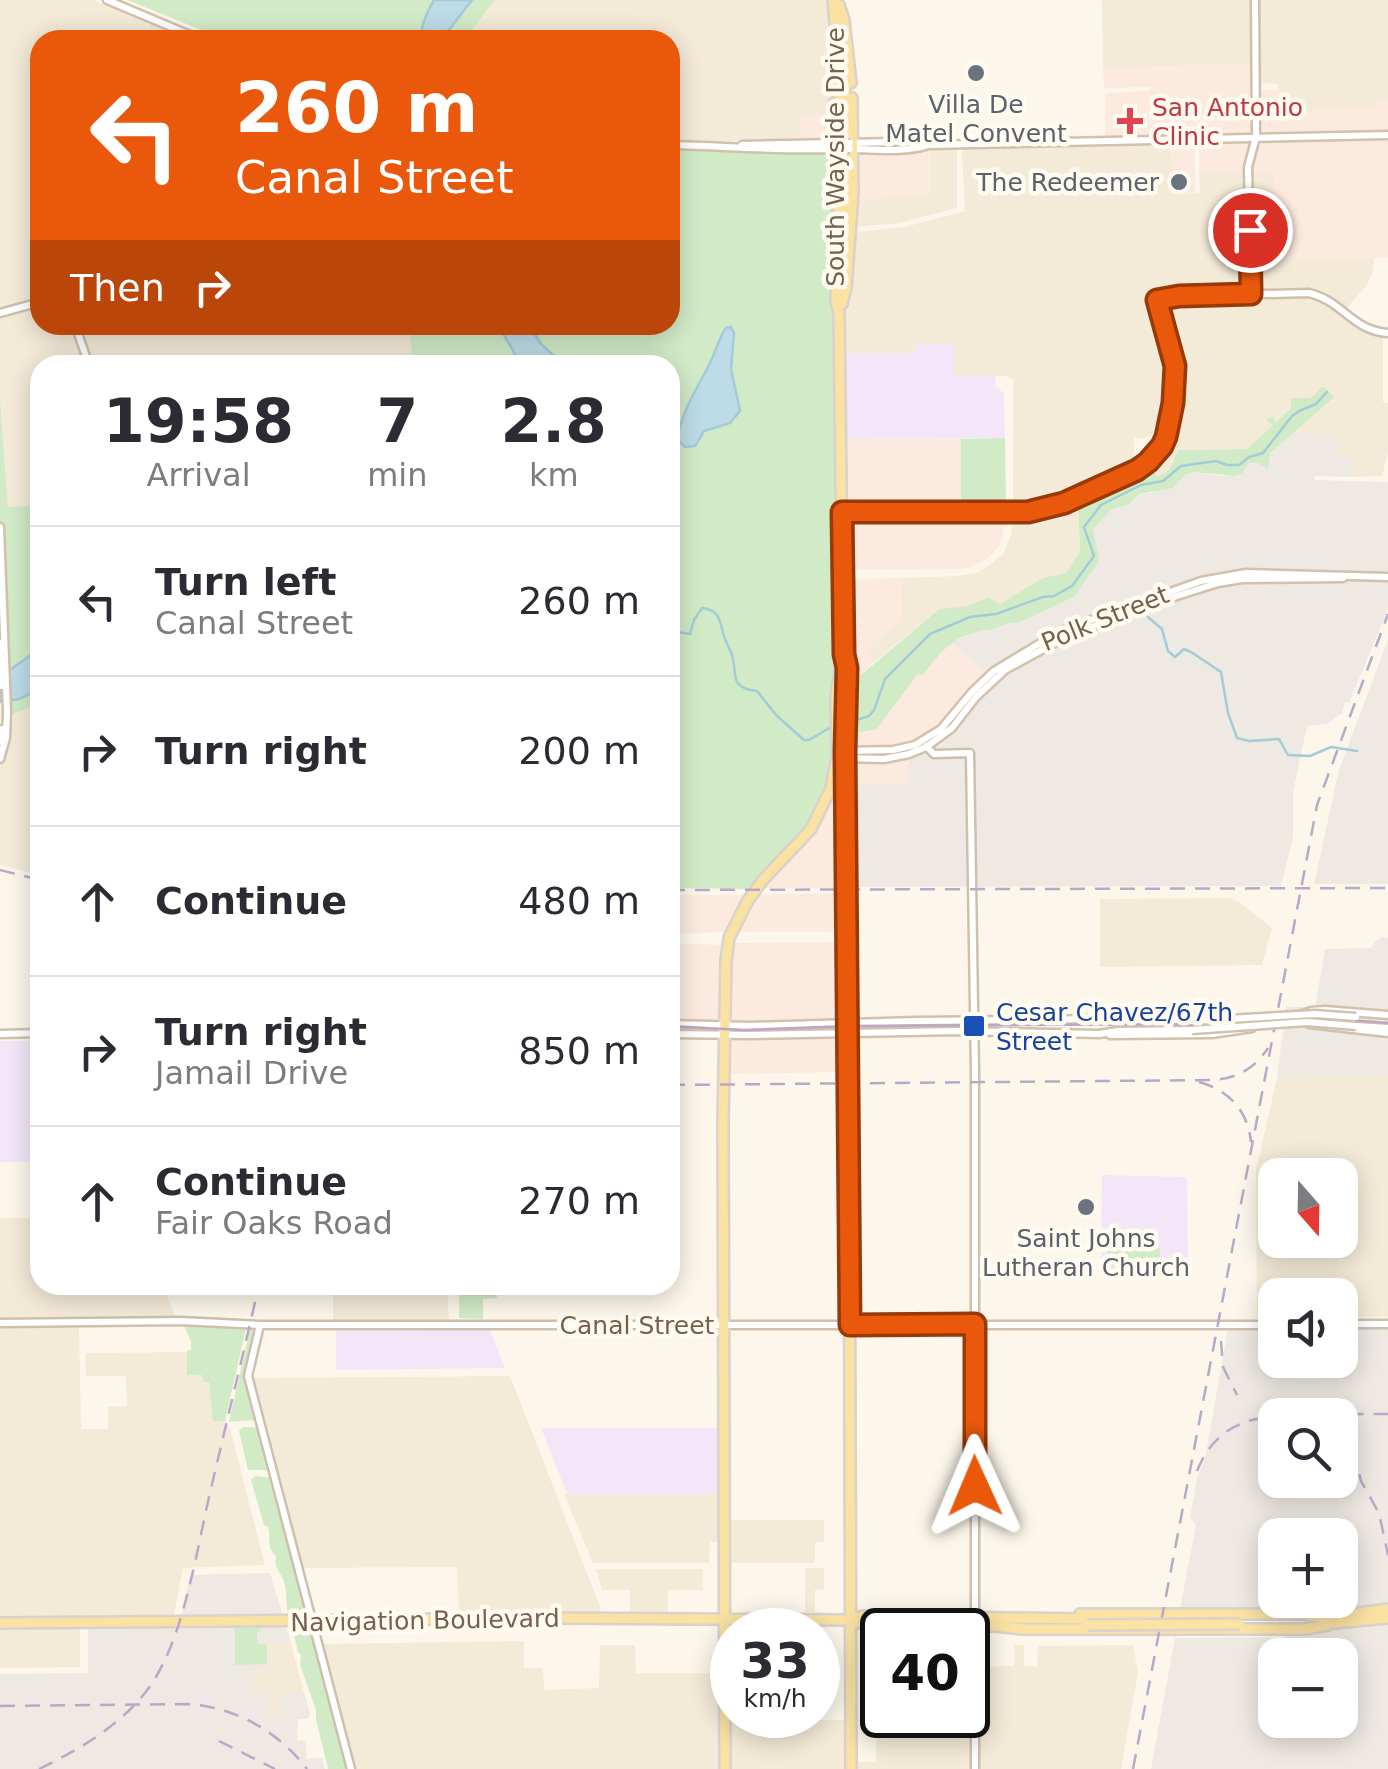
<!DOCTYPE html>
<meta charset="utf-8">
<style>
:root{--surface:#fff;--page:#f7f7f7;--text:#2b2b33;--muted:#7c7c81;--line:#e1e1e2}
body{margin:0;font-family:"DejaVu Sans",sans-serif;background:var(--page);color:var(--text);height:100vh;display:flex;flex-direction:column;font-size:38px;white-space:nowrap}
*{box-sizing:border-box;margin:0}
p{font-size:32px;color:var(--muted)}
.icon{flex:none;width:55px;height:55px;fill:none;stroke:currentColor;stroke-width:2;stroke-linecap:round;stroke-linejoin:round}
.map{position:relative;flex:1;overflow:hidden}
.details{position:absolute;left:30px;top:355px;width:650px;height:940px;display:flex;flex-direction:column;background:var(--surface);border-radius:30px;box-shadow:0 5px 25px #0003}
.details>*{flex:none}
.top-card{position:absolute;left:30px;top:30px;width:650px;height:305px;border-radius:30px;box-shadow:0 5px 25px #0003;background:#ea580c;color:#fff;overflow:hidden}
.needle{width:65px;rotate:160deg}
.controls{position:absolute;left:1258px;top:1158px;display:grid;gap:20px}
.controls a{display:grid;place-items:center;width:100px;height:100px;border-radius:20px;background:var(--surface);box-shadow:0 5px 25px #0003;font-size:50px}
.speed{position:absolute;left:710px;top:1608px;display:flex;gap:20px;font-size:50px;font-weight:700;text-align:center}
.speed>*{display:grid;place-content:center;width:130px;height:130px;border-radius:50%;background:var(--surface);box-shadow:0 5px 25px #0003;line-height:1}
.speed small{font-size:25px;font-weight:400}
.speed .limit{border:5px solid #111;border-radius:15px;background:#fff;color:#111}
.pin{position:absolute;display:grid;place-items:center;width:85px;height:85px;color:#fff;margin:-42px;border:5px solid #fff;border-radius:50%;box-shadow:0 2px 10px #0007}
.me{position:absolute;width:110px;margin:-55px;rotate:359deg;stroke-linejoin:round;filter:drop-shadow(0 0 8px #0008)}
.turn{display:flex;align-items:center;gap:35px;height:210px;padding:0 40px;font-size:45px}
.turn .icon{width:130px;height:130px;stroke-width:2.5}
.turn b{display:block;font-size:70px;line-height:85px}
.then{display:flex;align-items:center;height:95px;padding:0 40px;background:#0003;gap:20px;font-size:38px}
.eta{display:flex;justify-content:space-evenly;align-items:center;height:170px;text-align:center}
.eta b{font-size:60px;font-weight:700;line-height:70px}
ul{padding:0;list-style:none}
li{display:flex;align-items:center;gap:30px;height:150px;padding:0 40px;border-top:2px solid var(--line)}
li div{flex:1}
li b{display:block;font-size:38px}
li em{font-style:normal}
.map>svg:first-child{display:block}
.residential{fill:#f4ead8;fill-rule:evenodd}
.commercial{fill:#fceade}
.industrial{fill:#eee9e2;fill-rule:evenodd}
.education{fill:#f4e6f9}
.green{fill:#d2ebc7}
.water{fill:#bddce7;stroke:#a4cbd8;stroke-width:2.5}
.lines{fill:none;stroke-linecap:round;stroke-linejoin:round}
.stream{stroke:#a4cbd8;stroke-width:2.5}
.tertiary-casing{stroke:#cfc0ae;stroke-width:11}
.secondary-casing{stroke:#d2c1ac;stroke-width:11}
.primary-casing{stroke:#d9d2cd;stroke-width:14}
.tertiary{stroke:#fff;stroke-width:6}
.secondary{stroke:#fff;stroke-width:6}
.primary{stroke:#fae2a3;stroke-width:9}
.tram{stroke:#bca7c7;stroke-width:2.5}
.rail{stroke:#bca7c7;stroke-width:2.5;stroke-dasharray:15 10;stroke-linecap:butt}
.secondary-bridge-casing{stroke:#d2c1ac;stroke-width:11;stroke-linecap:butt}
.primary-bridge-casing{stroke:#d9d2cd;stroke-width:14;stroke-linecap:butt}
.secondary-bridge{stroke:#fff;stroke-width:6}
.primary-bridge{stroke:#fae2a3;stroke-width:9}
.route-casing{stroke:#983908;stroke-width:25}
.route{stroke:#ea580c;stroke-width:18}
.worship-dot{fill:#6b7280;stroke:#fffbf0;stroke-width:4}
.health-dot{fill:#e0444e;stroke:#fffbf0;stroke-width:4}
.transit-dot{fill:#1a4fb4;stroke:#fffbf0;stroke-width:4}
.labels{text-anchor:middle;stroke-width:9;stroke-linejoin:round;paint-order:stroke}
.worship-label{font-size:25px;fill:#5b616d;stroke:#fffbf0}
.health-label{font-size:25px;fill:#be3a42;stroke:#fffbf0;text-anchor:start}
.street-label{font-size:25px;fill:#77604c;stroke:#fffbf0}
.transit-label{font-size:25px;fill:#164399;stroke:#fffbf0;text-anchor:start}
</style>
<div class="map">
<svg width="1388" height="1769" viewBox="0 0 1388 1769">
<rect width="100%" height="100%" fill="#fcf7ea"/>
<path class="residential" d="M0 0H93L190 40H40V325H410L412 365H40V505L8 507 0 398Z
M495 0H831L832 115 801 116V140L670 142V40H470L475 26Z
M1102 0H1251L1252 64 1103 68Z
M1258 0H1388V102H1374L1373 108 1280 111 1278 84 1258 83Z
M1171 145 1173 194 1200 193 1199 172 1274 170 1277 259 1374 258 1373 271 1367 285 1342 313 1357 326 1370 333 1383 335V402L1388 403V452L1382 476 1352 477V456L1337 455 1315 436 1314 432H1293L1335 398 1323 386 1311 398 1291 408 1247 449 1178 450 1170 469 1158 478 1148 468 1161 456 1171 432 1177 400 1171 399 1163 432 1139 439 1134 437V459L1128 463 1130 469 1059 502 1031 508H1016L1013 503V379L1006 376H954L953 344 916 345 917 353 845 354 844 326 851 235 856 232 905 227 965 211 962 152 964 149Z
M930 149H956L957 151V208L900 223 854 227V201L929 193Z
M1078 502 1080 553 1066 573 999 604 989 597 967 606 939 609 873 663 866 655 869 646 902 619 900 578 958 576 980 572 1003 554 1011 535 1013 520 1016 516 1042 513Z
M40 703V875L0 865V767L7 746 11 715Z
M1230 898 1239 902 1272 928 1262 965 1100 967V899Z
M1388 1076V1317H1340V1295H1275V1317L1257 1318 1256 1170 1277 1078ZM1275 1175H1340V1240H1275Z
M0 1218H40V1285H163L176 1318 0 1320Z
M333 1285H447L449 1322 333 1320Z
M0 1327H79L81 1429H108V1407L127 1406 126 1376H86L85 1353 193 1352 231 1432 265 1565 183 1568 174 1615H80V1667L0 1668Z
M510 1376 601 1609 599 1612H459L457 1567 300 1568 251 1382 252 1378Z
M564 1494H721V1542H710L709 1563H593Z
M729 1520H824V1542H815V1563H729Z
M805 1568H824V1589L815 1590V1612H805Z
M596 1569H702L703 1590H668V1612H630V1590H602Z
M524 1641V1668H543L544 1690 599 1688 600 1645H635L636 1673H732V1715H815V1720H845V1769H356L320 1644Z
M291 1643 304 1693H282L283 1715H269V1693L254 1692 253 1672 267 1664V1644Z
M872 1645H882V1715H968V1667L1014 1666V1645H1024V1666L1037 1667 1038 1646 1133 1645 1138 1672 1121 1769H856V1762H876L877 1715H881V1694L868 1693V1672L872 1671Z"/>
<path class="commercial" d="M1252 64V90L1279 89 1280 111 1373 108 1374 102H1388V258L1276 259 1274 171 1199 172V144L1279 142 1280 132 1105 136V93L1149 91 1150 87 1104 88 1103 68Z
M832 115 831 137 829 139 801 140V116Z
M1192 144 1195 147V193L1172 194 1171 145Z
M930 149V193L854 201 858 152Z
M846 439H961V508L848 509Z
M1001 516 1006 521 1000 545 988 558 974 566 962 569 849 570V517Z
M900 578 902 619 869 646 866 655 873 663 856 680 850 679 849 581 850 579Z
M951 643 988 673 938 728 913 743 891 748 853 749 851 745V734L877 729 917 675H923L941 650Z
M908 757V783L851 784 853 762Z
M832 796H842L843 888H761L806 842 816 828Z
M844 893V929L841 932H737L756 895Z
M670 895H748L729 930 722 932 670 934Z
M841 942 844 943 843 1022 730 1023 729 973 735 943Z
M670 943 721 945 722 1015 720 1022H670Z
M843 1035 845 1039 844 1072 728 1074V1037Z"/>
<path class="industrial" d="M1293 432H1315V436H1338L1337 455 1352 456V477L1315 476 1314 480 1388 482V609L1349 703 1345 702 1342 713 1327 724 1307 726 1293 792V837L1281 886 852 887 851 784 908 783V757L929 748 949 734 996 680 951 643 976 631 996 628 1015 622 1020 623 1074 597 1093 529 1112 509 1135 499 1139 494 1150 493 1177 484 1186 474 1194 472 1221 476 1242 473 1249 463H1259Z
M1388 640V884H1314L1339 770Z
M1382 937 1388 938V1076L1277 1078 1286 1007H1315L1325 949 1371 948 1376 941Z
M1228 1329H1275V1360H1340V1329H1388V1769H1151L1175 1638 1267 1637 1281 1640 1282 1655H1275V1720H1340V1655H1285V1633H1292L1294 1612 1180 1609 1196 1525 1190 1517 1197 1478 1205 1459ZM1275 1415H1340V1480H1275ZM1275 1535H1340V1600H1275Z
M270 1573 291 1643 267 1644V1664L253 1672 254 1692H269V1715H282V1693H304L310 1714 308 1719H298L297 1740 305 1741 307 1759 322 1758 325 1769H0V1674L88 1673V1627L179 1628 190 1575Z"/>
<path class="education" d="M916 344H954V376L995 375 996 387 1004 393 1005 438 846 439 845 354 916 353Z
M0 1041H40V1162H0Z
M1102 1175 1187 1177 1188 1270 1101 1271Z
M490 1330 505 1368 336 1370V1331Z
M541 1428H716L719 1431V1494H567Z"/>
<path class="green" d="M127 0H495L475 26 470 40H226Z
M670 151 825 152 832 159 840 647 832 701V757L829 782 811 822 751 889 670 888V365H412L410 325H670Z
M1323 386 1335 397 1270 453 1268 469 1259 463H1249L1242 473 1236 476 1194 472 1186 474 1173 488 1139 494 1128 505 1112 509 1093 529 1099 561 1074 597 1019 623C1009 622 1006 625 996 628 991 630 985 630 980 631 950 638 940 653 923 675H917L877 729 851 734 850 679H856L939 609 967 606 989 597 1000 604 1043 578 1066 573 1080 552 1078 502 1148 468 1158 477 1170 469 1178 450 1247 449 1273 425 1267 421V418L1273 417 1276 422 1291 408V398H1311Z
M0 398 8 507 40 505V703L11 715V670L0 671Z
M1005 438 1006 505 1001 508H961V439Z
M1160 1248 1159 1266H1107V1253L1113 1249Z
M459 1285H497V1298L483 1299V1319L459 1318Z
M184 1326 246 1329 225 1421H213L209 1383 203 1382 202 1375H187V1351L191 1350V1341Z
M250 1329 256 1332 248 1370 257 1420 229 1422Z
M243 1427 259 1428 270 1466 269 1470H248L239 1431Z
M255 1476 273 1478 308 1609 307 1613H288C285 1602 288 1590 283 1579 278 1568 274 1568 276 1556 266 1547 271 1538 268 1527L264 1525 251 1480Z
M235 1627H260V1631L257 1632V1644H267V1664L235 1665Z
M292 1627H311L350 1769H328L316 1719V1710L300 1665 301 1654 298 1652Z"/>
<path class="water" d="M434 0H472L449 30V40H421C420 26 427 12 434 0Z
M498 325H529L541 344 564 365H526L515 354Z
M731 327 734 333 731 369 740 411 730 423 704 431 695 446 685 447 677 439C682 411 696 390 709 365 716 352 718 339 726 328Z
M40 649V689L19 699 0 702V671L11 669Z"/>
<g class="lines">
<path class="stream" d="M1148 617 1162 629 1168 651 1175 657 1184 649 1191 652 1221 672 1228 713 1237 738 1249 741 1279 739 1288 755 1310 756 1331 747 1357 751
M670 631 690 634 694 620 702 608C722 610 719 623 725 639 727 644 730 649 732 655 738 674 728 688 757 691L776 715 804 740H809L833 726
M850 722 869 716 874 710 885 679 930 634 970 617 996 614 1043 597 1054 596 1072 586 1094 556 1084 527 1101 505 1141 485 1163 481 1181 466 1216 461 1227 465H1239L1249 457 1263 453 1292 416 1299 411 1316 404 1327 392"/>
<defs>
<path id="tertiary" d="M1251 294 1248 167 1256 137 1255 0
M0 313 40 302
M75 325 89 365
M841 513 1028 512 1064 503 1137 470 1149 462 1161 447 1166 437 1173 403 1175 365 1157 299 1179 296 1309 293C1343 301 1351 330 1388 333
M926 746 934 754 970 753 975 1072V1769
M0 1323 181 1321 260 1325H1275
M1340 1324H1388
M260 1325 248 1376 351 1769"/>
<path id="secondary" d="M107 0 202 40
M851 143 924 141 928 144
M670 145C725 146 779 151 833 149
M742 145 834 143
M851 149C875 149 906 153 928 145L1388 135
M0 527 7 711 6 738 0 759
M0 643 2 686
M0 742 2 729
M842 751 893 750 915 745 941 729 972 692 994 671 1037 645 1066 629 1201 581 1246 573 1388 577
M843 758 884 759 909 754 926 747 952 728 976 697 1005 670 1069 635 1177 596 1218 583 1242 579 1343 578
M1186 1017H1219
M1266 1019H1288L1311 1011 1325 1010 1388 1015
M670 1024 751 1026 916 1021 1098 1019 1124 1022 1192 1021
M1309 1024 1388 1033
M1356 1026 1388 1028
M0 1034 40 1033
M670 1034 749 1035 957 1031 1099 1034 1118 1031 1192 1030
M1110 1035 1212 1034 1252 1028"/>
<path id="primary" d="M833 0 839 70 840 136 836 302 839 313 843 653 847 668 845 751 849 1091 851 1769
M839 5 844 20 851 83
M833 202 834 103
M843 241 846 193 845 77
M842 304 846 288 853 193 852 98
M1080 1614H1304L1327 1618
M1323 1618 1388 1609
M851 1620 869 1626H1000
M0 1623 555 1618 850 1620 863 1616 1088 1619
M1323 1624 1388 1618
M994 1626 1022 1629H1305L1328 1625
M725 1769 723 1123 726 961 729 938 747 902 762 881 811 829 831 788 837 757 836 695 843 656"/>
</defs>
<use href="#tertiary" class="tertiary-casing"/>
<use href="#secondary" class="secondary-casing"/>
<use href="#primary" class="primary-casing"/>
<use href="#tertiary" class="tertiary"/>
<use href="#secondary" class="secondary"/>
<use href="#primary" class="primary"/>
<path class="tram" d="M670 1026 743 1030 849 1026 1203 1024 1324 1018 1388 1023"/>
<path class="rail" d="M0 870 40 880
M670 890 1388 888
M1199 1082C1229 1090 1248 1111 1251 1142
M670 1085 1214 1080C1238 1078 1255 1068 1268 1048
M1221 1341 1223 1367 1237 1395
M1340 1429 1353 1448 1361 1481 1379 1513 1388 1555
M1197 1471C1220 1415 1264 1415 1316 1415 1340 1414 1364 1414 1388 1414
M0 1706 187 1704C235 1707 278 1731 307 1769
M219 1741 275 1769
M39 1769C80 1749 120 1726 148 1689 184 1640 196 1552 210 1493 226 1424 243 1355 259 1285
M1133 1769 1317 805 1388 614"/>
<defs>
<path id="secondary-bridge" d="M837 143H850
M837 149H850
M1192 1021 1315 1014 1356 1017
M1192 1030 1307 1022 1356 1026"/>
<path id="primary-bridge" d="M1088 1625 1240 1624"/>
</defs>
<use href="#secondary-bridge" class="secondary-bridge-casing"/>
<use href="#primary-bridge" class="primary-bridge-casing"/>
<use href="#secondary-bridge" class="secondary-bridge"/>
<use href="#primary-bridge" class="primary-bridge"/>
</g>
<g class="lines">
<defs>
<path id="route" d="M975 1486V1324L850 1325 845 751 847 668 844 654 842 512H1028L1064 503 1137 470 1148 462 1162 446 1166 437 1173 403 1175 366 1157 300 1179 296 1251 294 1250 230"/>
</defs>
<use href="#route" class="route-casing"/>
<use href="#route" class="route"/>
</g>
<g class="worship-dot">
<circle cx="976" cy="73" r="10"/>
<circle cx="1179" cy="182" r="10"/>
<circle cx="1086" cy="1207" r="10"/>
</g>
<path class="health-dot" d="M1125 106h10v10h10v10h-10v10h-10v-10h-10v-10h10z"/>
<rect class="transit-dot" x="962" y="1014" width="24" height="24" rx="5"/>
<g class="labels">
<g class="worship-label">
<text x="976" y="113">Villa De<tspan x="976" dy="29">Matel Convent</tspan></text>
<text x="1159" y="191" text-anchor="end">The Redeemer</text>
<text x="1086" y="1247">Saint Johns<tspan x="1086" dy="29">Lutheran Church</tspan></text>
</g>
<g class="health-label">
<text x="1152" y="116">San Antonio<tspan x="1152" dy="29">Clinic</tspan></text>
</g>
<g class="street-label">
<text transform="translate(835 157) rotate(-90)" y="9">South Wayside Drive</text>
<text transform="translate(1105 618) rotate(-22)" y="9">Polk Street</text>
<text x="637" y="1334">Canal Street</text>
<text transform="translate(425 1620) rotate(-1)" y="9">Navigation Boulevard</text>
</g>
<g class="transit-label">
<text x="996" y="1021">Cesar Chavez/67th<tspan x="996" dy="29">Street</tspan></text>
</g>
</g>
</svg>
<div class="controls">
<a><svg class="needle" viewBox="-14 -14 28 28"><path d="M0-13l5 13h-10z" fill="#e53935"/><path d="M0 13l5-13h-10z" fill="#7c7c81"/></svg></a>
<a><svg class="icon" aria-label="sound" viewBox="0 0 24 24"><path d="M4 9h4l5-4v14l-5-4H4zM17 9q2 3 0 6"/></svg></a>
<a><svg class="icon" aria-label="search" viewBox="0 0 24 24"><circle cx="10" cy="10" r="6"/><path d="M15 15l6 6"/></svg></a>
<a>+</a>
<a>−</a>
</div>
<div class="speed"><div>33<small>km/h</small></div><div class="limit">40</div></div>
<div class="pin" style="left:1250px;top:230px;background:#d93025"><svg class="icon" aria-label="arrive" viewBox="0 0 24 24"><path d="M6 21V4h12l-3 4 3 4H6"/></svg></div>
<svg class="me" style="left:975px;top:1486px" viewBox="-20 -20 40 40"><path d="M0-17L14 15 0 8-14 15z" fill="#ea580c" stroke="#fff" stroke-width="4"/></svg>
<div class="top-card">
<div class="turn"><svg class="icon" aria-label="left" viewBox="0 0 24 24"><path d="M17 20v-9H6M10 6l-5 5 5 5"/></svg><div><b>260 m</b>Canal Street</div></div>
<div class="then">Then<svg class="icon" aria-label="right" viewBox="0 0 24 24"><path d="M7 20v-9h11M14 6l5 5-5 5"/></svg></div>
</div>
<section class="details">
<div class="eta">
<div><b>19:58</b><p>Arrival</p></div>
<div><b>7</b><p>min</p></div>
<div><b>2.8</b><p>km</p></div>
</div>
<ul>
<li><svg class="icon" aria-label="left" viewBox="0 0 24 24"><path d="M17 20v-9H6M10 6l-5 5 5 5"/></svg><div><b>Turn left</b><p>Canal Street</p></div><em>260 m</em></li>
<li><svg class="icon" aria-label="right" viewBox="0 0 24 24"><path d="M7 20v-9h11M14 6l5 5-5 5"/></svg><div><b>Turn right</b></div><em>200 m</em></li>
<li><svg class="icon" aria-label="ahead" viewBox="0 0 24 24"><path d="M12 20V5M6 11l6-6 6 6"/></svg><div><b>Continue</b></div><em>480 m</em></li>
<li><svg class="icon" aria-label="right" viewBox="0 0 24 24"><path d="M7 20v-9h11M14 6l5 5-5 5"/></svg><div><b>Turn right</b><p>Jamail Drive</p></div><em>850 m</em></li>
<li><svg class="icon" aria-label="ahead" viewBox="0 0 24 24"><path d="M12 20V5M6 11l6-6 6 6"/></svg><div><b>Continue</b><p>Fair Oaks Road</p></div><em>270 m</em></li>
</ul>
</section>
</div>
